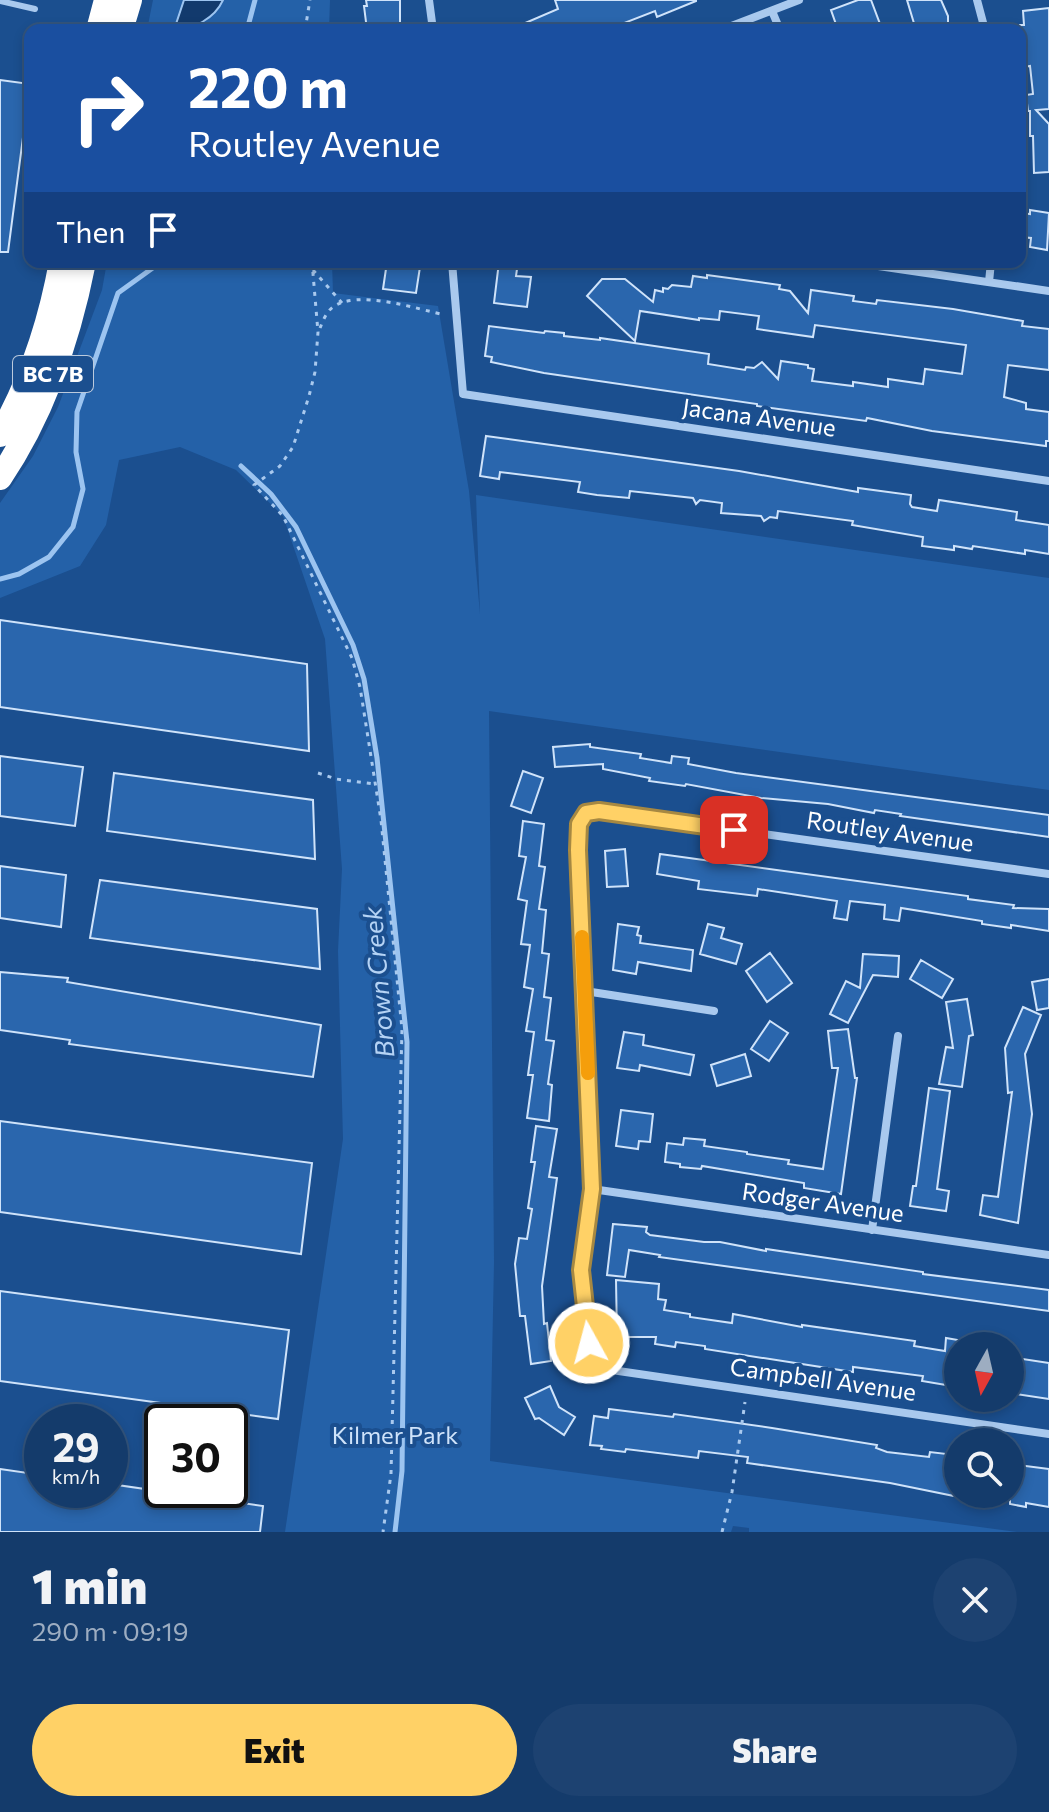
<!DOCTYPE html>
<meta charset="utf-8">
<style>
:root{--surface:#143b6b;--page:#1d4271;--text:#f1f3f6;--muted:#9dadc1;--line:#33557e;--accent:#ffd166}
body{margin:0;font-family:Commissioner,sans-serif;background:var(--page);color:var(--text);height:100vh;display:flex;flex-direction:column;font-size:30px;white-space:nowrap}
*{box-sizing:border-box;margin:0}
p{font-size:26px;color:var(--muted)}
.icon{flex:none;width:44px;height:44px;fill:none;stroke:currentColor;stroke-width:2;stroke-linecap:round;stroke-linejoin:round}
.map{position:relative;height:1532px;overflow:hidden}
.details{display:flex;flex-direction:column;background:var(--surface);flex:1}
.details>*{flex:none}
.guide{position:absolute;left:24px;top:24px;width:1002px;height:244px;border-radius:16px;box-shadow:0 4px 12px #0003,0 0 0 2px var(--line);background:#1a4fa0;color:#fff;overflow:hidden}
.needle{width:52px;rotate:188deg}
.tools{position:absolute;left:944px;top:1332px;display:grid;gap:16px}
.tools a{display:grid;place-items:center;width:80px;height:80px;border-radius:50%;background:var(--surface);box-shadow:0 4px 12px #0003,0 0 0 2px var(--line);font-size:40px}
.speed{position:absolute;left:24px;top:1404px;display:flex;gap:16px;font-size:40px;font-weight:700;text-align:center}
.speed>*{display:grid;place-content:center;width:104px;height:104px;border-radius:50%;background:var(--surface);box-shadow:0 4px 12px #0003,0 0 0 2px var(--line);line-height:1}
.speed small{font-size:20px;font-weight:400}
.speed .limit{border:4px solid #111;border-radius:12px;background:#fff;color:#111}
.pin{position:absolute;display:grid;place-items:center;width:68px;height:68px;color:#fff;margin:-34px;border-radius:16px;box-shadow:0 4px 12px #0006}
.me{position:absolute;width:88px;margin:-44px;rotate:353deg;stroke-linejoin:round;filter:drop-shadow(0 0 6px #0008)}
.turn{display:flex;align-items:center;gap:28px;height:168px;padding:0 32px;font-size:36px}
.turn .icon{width:104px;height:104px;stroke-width:2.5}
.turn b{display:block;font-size:56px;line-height:68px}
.then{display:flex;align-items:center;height:76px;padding:0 32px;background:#0003;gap:16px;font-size:30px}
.round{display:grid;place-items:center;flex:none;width:84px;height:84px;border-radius:42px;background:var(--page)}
.summary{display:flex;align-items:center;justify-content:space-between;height:136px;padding:0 32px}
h1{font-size:48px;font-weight:800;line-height:60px}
.primary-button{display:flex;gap:16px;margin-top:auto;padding:16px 32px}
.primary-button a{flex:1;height:92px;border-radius:48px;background:var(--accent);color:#111;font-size:32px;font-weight:800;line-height:92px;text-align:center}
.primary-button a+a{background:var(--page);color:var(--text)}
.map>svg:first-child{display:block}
.green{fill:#2461a8}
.water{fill:#123a6d;stroke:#9cc4f0;stroke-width:2}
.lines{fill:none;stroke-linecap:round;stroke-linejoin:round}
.stream{stroke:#9cc4f0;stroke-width:5}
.building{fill:#2a66ad;stroke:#cfe3fa;stroke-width:2}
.path{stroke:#a9c9ee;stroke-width:3;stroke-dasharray:4 6;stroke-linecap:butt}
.lane{stroke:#a9c9ee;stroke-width:6}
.street{stroke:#a9c9ee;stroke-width:8}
.highway{stroke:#fff;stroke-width:24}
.route-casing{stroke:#a68842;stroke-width:20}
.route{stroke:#ffd166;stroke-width:14}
.slow{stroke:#f59e0b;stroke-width:14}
.labels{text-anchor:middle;stroke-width:8;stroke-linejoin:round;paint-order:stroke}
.shield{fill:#1b4f8f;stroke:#bbcadd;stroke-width:2}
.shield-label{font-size:22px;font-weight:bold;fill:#fff}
.street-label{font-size:24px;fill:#fff;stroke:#1b4f8f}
.park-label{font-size:24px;fill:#cfe3fa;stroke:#1b4f8f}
.water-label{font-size:26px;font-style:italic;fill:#b5d3f5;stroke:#1b4f8f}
</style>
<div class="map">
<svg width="1049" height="1532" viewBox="0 0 1049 1532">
<rect width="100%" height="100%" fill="#1b4f8f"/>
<path class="green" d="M153 0H330L329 30H147Z
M107 262H332L333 293 438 306 469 491 480 614 476 495 1049 578V790L489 711 494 1262 490 1461 1017 1532H749V1528L733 1526 731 1532H285L343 1139 338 951 342 869 325 639 283 516 236 470 180 447 119 460 106 525 80 566 0 598V503L33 456 58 407 102 290Z"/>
<path class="water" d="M184 0H223C215 18 193 30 174 30Z"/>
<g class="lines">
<path class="stream" d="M247 30 255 0
M241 466 271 494 296 527 353 645 364 679 377 758 407 1042 402 1471 395 1532
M0 579 19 574 49 557 73 527 83 489 76 452 77 412 118 293 161 262"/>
</g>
<path class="building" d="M366 0H400V27L367 30 364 6H367Z
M555 0H696V1L657 17 655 11 624 23 625 27 618 30H509L558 9Z
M858 0H871L880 24 863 30H838L831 10Z
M907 0H941L948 16V30H916Z
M1049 8V109L1036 110 1049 124V172L1034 173 1033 136H1030V111H1028L1026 95 1033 94 1030 66 1024 67 1020 25H1024L1023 11Z
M0 80 30 84 8 252H0Z
M1030 210 1049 213 1047 250 1030 247 1031 238 1020 237 1022 213 1030 214Z
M387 262H417L416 267H420L416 293 383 289Z
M499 262H518L516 276 531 277 527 307 494 303Z
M707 275 780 285 779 289 790 291 808 313 811 290 854 296 853 301 876 304 877 300 953 309 1023 321 1022 326 1049 329V370L1008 365 1004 397 1026 403V409L1049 412V441H1046V446L932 431 867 418 866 421 757 406V404L544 373 491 362 492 357 485 356 489 326 544 333 545 331 564 333V336L600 340V338L709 354 708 364 745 370 746 367 754 368 762 362 778 379 781 361 808 365V368L814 369 812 381 853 386V382L888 387V379L923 384 925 369 962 374 966 345 815 325 813 337 757 329 759 316 720 311 719 320 699 318V320L640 311 635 341 587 296 602 279H625L653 302 655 290 663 292V288L668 289 672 285 691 287 693 276 707 278Z
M486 436 739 471 858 492V488L911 495 910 504 912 507 937 511 939 500 1017 512 1016 520 1049 525V554L1025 550V554L973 546 972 549 954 546V550L922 546 923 537 852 525 853 521 778 511 777 518 770 517 764 521 761 516 721 513 722 503 700 500 696 504 693 498 630 491 629 498 597 495 578 492 580 482 500 472 499 479 480 476Z
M0 620 307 664 309 751 0 707Z
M590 744V747L641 754 640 758 671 763 672 756 689 758 688 764 736 773 1049 815V837L900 816 901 814 875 810 874 813 828 804 761 798 686 784 685 786 649 781 650 778 603 769V764L555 767 553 747Z
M0 756 83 767 75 826 0 816Z
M523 771 543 778 531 813 511 806Z
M114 773 313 800 315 859 107 831Z
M523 821 544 824 539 866 545 867 539 909 546 910 542 953 549 954 544 997 551 998 546 1040 554 1041 548 1084 552 1085 549 1121 527 1118 533 1075H528L534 1032 526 1031 533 989 524 987 530 945 521 944 527 901 518 899 526 857 519 856Z
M625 849 628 886 607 887 605 851Z
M660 854 968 896V899L1014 905 1013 908 1049 909V931L1011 925V928L982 924V921L901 908 899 921 884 919 885 905 850 901 847 920 834 918 837 901 758 889 757 896 698 889 699 881 657 874Z
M0 866 66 875 61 927 0 918Z
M100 880 317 909 320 969 90 938Z
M618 924 639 927 637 935 641 936 640 943 693 950 691 971 638 962 636 974 613 970Z
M708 924 724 928 721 938 742 944 736 964 700 954Z
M770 953 792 983 767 1002 746 971Z
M863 954 899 956 898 977 873 975 848 1023 830 1014 846 981 860 988Z
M921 960 953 979 942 998 910 979Z
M0 972 68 978 67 982 321 1025 313 1077 69 1044 70 1040 0 1030Z
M1049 979V1008L1037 1010 1032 982Z
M967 999 973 1035 969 1036 962 1087 939 1084 946 1047 953 1048 946 1002Z
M1023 1007 1041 1015 1025 1054 1032 1114 1018 1223 980 1215 983 1195 998 1197 1012 1092 1008 1093 1005 1048Z
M770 1021 788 1033 769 1061 751 1049Z
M848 1029 855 1078H857L841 1194 804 1188V1183L702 1166 701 1169 680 1167V1164L665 1162 667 1143 683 1145 684 1138 705 1140 704 1146 747 1152V1154L789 1160 788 1164 823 1169 838 1068H832L828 1031Z
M624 1032 644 1035 643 1045 694 1055 690 1075 640 1065 639 1071 617 1068Z
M745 1054 751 1076 717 1086 711 1065Z
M929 1088 950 1091 937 1189 949 1191 946 1211 910 1206 913 1186H916Z
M621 1110 653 1114 650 1142 639 1141 638 1149 616 1146Z
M0 1121 312 1163 301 1254 0 1212Z
M536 1126 557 1129 549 1177 557 1178 542 1286 544 1324 547 1323 551 1361 531 1364 525 1316H520L515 1264 519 1238 527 1239 532 1209 528 1208 535 1162H531Z
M613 1224 647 1227 646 1232 650 1235 704 1242H720L766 1251V1249L923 1272V1274L1049 1290V1311L659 1257 660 1255 629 1250 625 1277 607 1275Z
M616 1280 659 1284 658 1299 666 1300 664 1310 690 1314V1317L732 1323 733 1314 802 1327V1325L915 1341 914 1346 945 1351 946 1338 958 1340V1387L922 1381 923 1376 853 1367V1372L705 1349V1346L676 1342 675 1347 655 1344 656 1337H617Z
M0 1291 289 1330 278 1419 0 1381Z
M1010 1357 1049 1363V1399L1010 1393Z
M550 1386 559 1407 575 1417 564 1435 539 1418 535 1419 525 1398Z
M609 1409 673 1417 674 1414 772 1428 877 1445 876 1448 887 1452 929 1457 930 1452 947 1454 945 1465 958 1466 954 1496 890 1483 747 1463 748 1457 699 1451 698 1458 626 1449 625 1452 601 1449 602 1446 590 1445 594 1416 608 1418Z
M1010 1464 1049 1469V1507L1026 1503V1507L1010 1504Z
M0 1469 42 1475V1490H110V1484L263 1506 260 1532H0Z"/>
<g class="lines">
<path class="path" d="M305 30 310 0
M312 262 318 332 315 372 309 396 293 447 280 466 254 485 283 516 352 658 360 687 381 820 402 1029 391 1474 383 1532
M313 270 342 303
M320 328C323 321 326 312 333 307 358 289 417 309 445 315
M318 773 336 779 375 784
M722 1532 732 1492 745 1402"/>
<path class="lane" d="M0 1 35 9"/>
<path class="street" d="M429 0 433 30
M977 0 985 30
M772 11 780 30
M721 30 799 0
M452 262 463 394 1049 481
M851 262 1049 291
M989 282 991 262
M1049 874 599 811 583 815 578 829 592 1189 581 1270 591 1367 1049 1434
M585 991 714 1011
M592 1189 1049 1255
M872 1230 898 1036"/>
<path class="highway" d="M98 30 106 0
M121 30 130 0
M0 435C31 381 50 323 61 262
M0 478C44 413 69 338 84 262"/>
</g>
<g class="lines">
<defs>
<path id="route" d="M589 1343 581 1270 592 1189 578 850 579 824 586 813 599 811 734 830"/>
</defs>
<use href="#route" class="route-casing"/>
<use href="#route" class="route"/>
<path class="slow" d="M582 937 588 1073"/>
</g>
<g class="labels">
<rect class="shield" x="13" y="356" width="80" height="36" rx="6"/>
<g class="shield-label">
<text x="53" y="382">BC 7B</text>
</g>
<g class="street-label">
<text transform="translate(759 418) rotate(8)" y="8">Jacana Avenue</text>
<text transform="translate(890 832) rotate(8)" y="8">Routley Avenue</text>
<text transform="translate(823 1203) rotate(8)" y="8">Rodger Avenue</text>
<text transform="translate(823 1380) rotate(8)" y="8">Campbell Avenue</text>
</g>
<g class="park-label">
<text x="395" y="1444">Kilmer Park</text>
</g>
<g class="water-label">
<text transform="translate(379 982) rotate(-95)" y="9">Brown Creek</text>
</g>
</g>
</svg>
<div class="tools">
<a><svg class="needle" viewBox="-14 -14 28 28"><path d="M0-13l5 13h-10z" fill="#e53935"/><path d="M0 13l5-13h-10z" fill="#9dadc1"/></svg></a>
<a><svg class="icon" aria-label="search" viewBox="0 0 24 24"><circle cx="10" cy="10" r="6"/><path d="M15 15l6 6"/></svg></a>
</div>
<div class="speed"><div>29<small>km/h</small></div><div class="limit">30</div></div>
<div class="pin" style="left:734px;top:830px;background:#d93025"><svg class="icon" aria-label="arrive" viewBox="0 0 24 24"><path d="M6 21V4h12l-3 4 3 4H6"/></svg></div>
<svg class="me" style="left:589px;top:1343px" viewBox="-20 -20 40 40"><circle r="17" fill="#ffd166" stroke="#fff" stroke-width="3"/><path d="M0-11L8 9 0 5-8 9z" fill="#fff"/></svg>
<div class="guide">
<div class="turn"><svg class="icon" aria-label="right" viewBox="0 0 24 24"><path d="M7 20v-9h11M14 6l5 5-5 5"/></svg><div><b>220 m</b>Routley Avenue</div></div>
<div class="then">Then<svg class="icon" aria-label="arrive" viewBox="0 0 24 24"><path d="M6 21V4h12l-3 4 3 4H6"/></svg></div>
</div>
</div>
<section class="details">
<div class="summary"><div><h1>1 min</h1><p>290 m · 09:19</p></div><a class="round"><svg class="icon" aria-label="close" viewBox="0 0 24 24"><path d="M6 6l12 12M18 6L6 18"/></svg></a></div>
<div class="primary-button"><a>Exit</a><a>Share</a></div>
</section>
